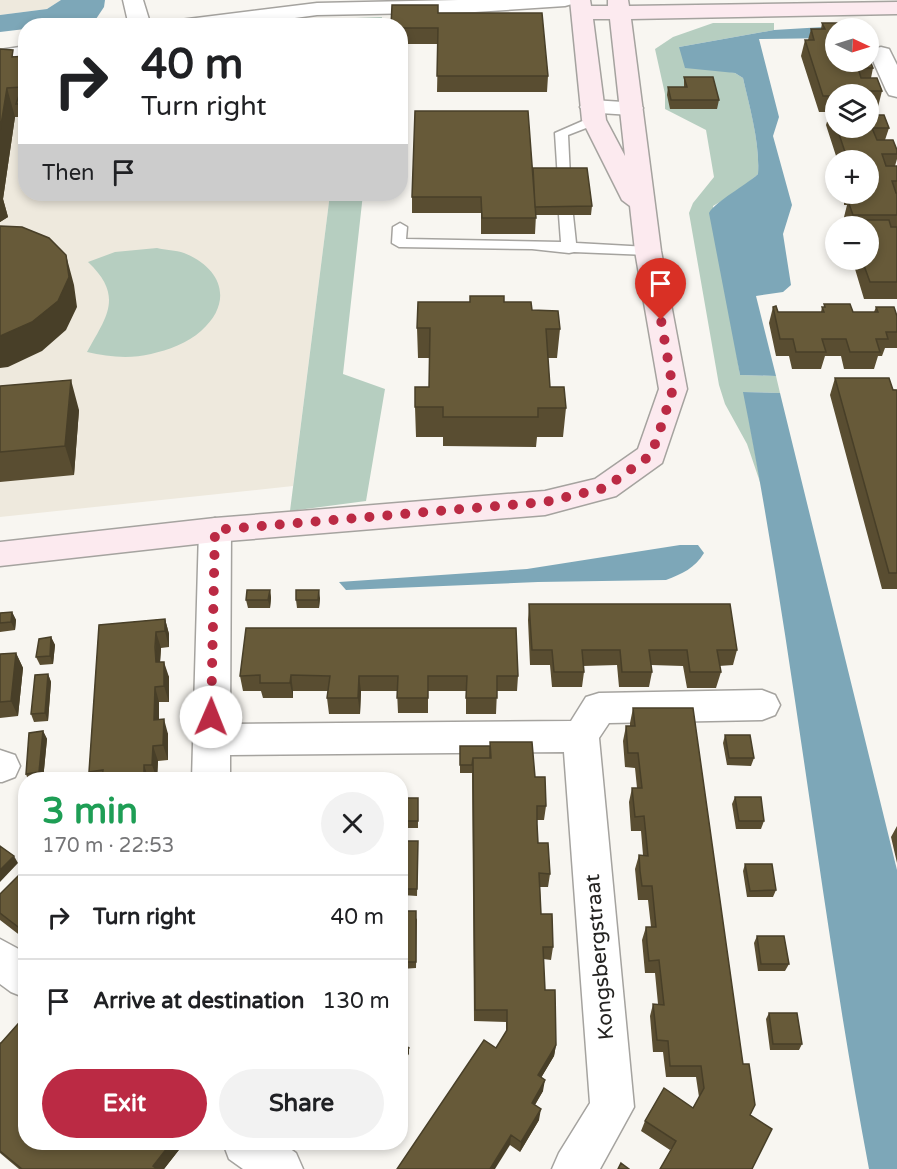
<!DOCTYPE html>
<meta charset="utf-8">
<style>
:root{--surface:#fff;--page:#f2f2f2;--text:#202124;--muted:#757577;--line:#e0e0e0;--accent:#bb2a44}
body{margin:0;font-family:"Varela Round",sans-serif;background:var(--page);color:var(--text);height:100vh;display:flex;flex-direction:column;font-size:22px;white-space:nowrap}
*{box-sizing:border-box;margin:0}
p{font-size:20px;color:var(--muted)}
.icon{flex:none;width:33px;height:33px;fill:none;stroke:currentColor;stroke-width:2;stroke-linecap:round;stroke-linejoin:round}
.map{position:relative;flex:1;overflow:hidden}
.side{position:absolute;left:18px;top:772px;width:390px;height:378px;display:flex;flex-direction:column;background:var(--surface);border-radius:24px;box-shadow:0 3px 9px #0003}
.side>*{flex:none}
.hud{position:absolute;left:18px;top:18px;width:390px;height:183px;border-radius:24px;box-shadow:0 3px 9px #0003;background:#fff;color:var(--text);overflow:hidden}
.needle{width:39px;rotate:94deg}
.tools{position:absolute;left:825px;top:18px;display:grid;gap:12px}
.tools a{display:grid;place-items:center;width:54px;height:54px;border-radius:50%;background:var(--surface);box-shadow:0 3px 9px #0003;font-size:30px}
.pin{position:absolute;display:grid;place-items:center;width:51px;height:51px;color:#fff;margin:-62px -26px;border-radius:50% 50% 50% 0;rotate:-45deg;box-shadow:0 0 6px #0007}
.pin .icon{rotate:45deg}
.me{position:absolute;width:66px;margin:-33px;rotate:1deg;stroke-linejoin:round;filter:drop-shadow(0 0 4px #0008)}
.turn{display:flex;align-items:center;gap:21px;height:126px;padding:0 24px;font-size:27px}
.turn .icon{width:78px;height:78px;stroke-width:2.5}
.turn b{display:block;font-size:42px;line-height:51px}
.then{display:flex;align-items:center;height:57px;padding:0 24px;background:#0003;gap:12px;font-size:22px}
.round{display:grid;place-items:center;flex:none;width:63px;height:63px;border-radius:32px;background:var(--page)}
.overview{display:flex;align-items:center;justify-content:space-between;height:102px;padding:0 24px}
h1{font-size:36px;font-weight:700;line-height:45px;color:#1e9e55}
.button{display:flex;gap:12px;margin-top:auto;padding:12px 24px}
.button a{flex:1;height:69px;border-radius:36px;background:var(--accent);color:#fff;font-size:24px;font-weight:700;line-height:69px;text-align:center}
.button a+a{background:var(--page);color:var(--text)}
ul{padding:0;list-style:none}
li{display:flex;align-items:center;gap:18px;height:84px;padding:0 24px;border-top:2px solid var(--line)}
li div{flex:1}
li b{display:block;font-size:22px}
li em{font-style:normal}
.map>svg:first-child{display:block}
.built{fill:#eee9dd}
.green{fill:#b6cec0}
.water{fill:#7da7b8}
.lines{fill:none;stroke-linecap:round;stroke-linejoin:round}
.lane-casing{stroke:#a5a39f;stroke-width:3}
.street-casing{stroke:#a5a39f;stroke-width:3}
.secondary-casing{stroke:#a5a39f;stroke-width:3}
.lane{fill:#fff;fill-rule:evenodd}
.street{fill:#fff;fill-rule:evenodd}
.secondary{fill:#fceaef;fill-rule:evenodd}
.wall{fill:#594d31}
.shaded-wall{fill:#483f28}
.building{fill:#675a39;stroke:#483f28;stroke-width:1.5}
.route{stroke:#bb2a44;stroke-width:10;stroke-dasharray:0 18}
.labels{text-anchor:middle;stroke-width:6;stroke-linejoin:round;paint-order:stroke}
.near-street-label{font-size:21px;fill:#252422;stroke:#fff}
</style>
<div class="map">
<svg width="897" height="1169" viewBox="0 0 897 1169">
<rect width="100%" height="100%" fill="#f8f6f1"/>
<path class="built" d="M0 0H61L47 9 0 15Z
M25 61 26 194H330L293 486 0 517V63Z"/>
<path class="green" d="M382 17 381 25H328V19Z
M713 23H774V30L679 47 714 69 735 73 743 78C750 108 760 143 758 174L740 190 713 206 740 375 776 376 780 393 744 392 761 485 747 444 725 404 719 385 689 213 693 203 714 177 706 130 665 109V94L655 49 673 37Z
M330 194H363L343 374 385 389 366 501 290 511Z
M157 248C165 250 176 250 184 253 222 268 234 302 201 331 188 343 168 350 151 354 130 359 108 357 87 352 107 316 124 296 88 262L115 252Z"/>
<path class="water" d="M61 0H105L104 7 96 19 65 25 26 26 25 29 0 32V15L47 9Z
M840 26 836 28 835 38 759 39 779 117 773 136 792 205 783 234 791 285 783 292 756 296 776 376 740 375 709 213C715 202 746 185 758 174 760 143 750 109 743 78L735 73 685 68 679 47 774 30Z
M743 392 780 393 897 870V1169H869C820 911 794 649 743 392Z
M680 545H698L704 553C695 568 682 574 666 580L538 582 346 590 339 582 527 569Z"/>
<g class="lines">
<defs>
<path id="lane" d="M594 116 599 117 600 120 599 123 568 135 570 177 563 181 558 180 555 133Z
M566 211 573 215 576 243 648 247 655 251 648 255 574 252 569 253 532 249 399 247 392 243 393 227 400 223 407 227 406 239 561 242 559 215Z"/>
<path id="street" d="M123 0H143L151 26H129Z
M458 0H575L572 4 565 6 475 12 317 15 236 26H170L172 21 180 20 317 3Z
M26 46V60L0 64V50Z
M881 47 889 49 897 65V97L889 95 886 90 870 54 873 49Z
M592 100 639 103 643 108 639 113 631 115 584 112 580 107 584 102Z
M215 518 226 522 231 530 230 724 571 721 586 697 599 693 762 690 775 695 780 705 775 715 762 720 609 723 599 738 634 1107 600 1169H552L559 1153 590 1103 564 752 230 755V780H192L199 530 204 522Z
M0 750 15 755 20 766 15 777 2 782H0Z
M0 939 26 953V998L11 992 0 984Z
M223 1143H282L296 1153 303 1169H243L229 1159Z"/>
<path id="secondary" d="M570 0H590L591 6H608V0H628L629 6 897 2V14L631 19 661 251 687 389 662 463 616 496 545 515 215 542 0 566V542L215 518 545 491 595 479 638 449 659 389 635 251 630 206 622 200 582 120ZM593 19H610L625 156 606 120Z"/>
</defs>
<use href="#lane" class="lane-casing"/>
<use href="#street" class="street-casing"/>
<use href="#secondary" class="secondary-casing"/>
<use href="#lane" class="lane"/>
<use href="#street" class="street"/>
<use href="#secondary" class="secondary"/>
</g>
<path class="wall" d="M438 13 548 76 547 92H437L438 44H400V26Z
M822 23 836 28V62L873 68 871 78 882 91 878 107H868V94H836V128H889L885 140 897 150V159L895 166H897V299H864L855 269H847V266L848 260H868V226H846L844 217 847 205H844V202L846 194H868V160H836V190H835L831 176 835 160 837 159 826 125 830 112H819L801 56 805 40H808L811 29H821Z
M0 49 15 57 26 56V133H24L19 117H15L3 199 8 217 0 222Z
M684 77 719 100 717 109H670L667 95 668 87H684Z
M533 168 592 206 591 215H536L535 234H481V213H412V197Z
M504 302 532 310 560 329 557 358H548L550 387 566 408 563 437H537L536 447 443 446V437H416L415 407 429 387V358H418L417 328Z
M824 304 853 312H874L876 307 897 316V348H885L882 356H878L874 369H844L841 356H825L821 369H792L789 356H776L769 323 773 307 778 312H821L822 307H824Z
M835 378 897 390V589H882L830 395Z
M0 386 79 410 74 475 0 482Z
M270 590 271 598 270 608H248L246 600Z
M320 598 319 608H297L296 600Z
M529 604 737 650 733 665 719 666 721 672 716 688H687L683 666 651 665 652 672 649 687H619L617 665 583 666 584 672 582 687H552L550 665H530L528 620Z
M12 612 16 620 15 630 0 632V613Z
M165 619 169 634V647L161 648 160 662 169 677V702H159V719L168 734V760L158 761 157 779 93 780 89 772 99 625Z
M51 637 55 645 53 664 40 665 36 657Z
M16 653 23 668 18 716 0 718V654Z
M48 674 51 682 48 721 34 722 31 714Z
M240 676H518L517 691H497L496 714H466V691H428V713H398L397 691H361L360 714H329L327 698 328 691H293V698H263L261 691H243Z
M633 708 743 1064 670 1150 641 1131 645 1121 693 1108 699 1097 696 1077H666L663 1052H653L650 1016 653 1004H658L655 973H645L642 940 646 927H651L648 900H638L635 869 639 855H643L641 831H631L629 802 632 788H637L635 768 625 767 623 741 626 726H630V723Z
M43 731 47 739 43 780H28L26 774Z
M725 735 754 758 751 766 727 765 723 743Z
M460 746H490L535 777 546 806 544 820H537L538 843 550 874 548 887H540L541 914 553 947 551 960 543 959 545 990 556 1045 554 1056 541 1078 543 1091 535 1105 539 1120 520 1152 510 1145 496 1048 506 1032V1022L474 1021 472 773H460Z
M735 797 764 821 761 829H736L732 804Z
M418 798V828H404V821Z
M897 826V863L891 837Z
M418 848 417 896 402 895V889Z
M745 864 776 890 773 897H747L743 871Z
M26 868V940L0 920V894Z
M417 918 416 968 401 969 400 945Z
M757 936 789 964 785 971H758L754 943Z
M769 1013 802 1044 799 1050H770L766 1019Z
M0 1043 26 1143 182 1146 164 1169H19L0 1153Z
M335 1143H346L342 1148Z"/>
<path class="shaded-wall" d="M7 88 15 117 3 199 8 217 0 222V131Z
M66 255 74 285 77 307 66 330 42 351 8 367 0 368V336Z
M71 380 79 410 74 475 65 446Z
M270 590 271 598 270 608 268 600Z
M319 590 320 598 319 608 318 600Z
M12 612 16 620 15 630 11 622Z
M165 619 169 634V647L165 631Z
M156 632 161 648 160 663 156 662Z
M51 637 55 645 53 664 50 656Z
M16 653 23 668 18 716 11 701Z
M164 662 169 677V702L164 686Z
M48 674 51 682 48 721 45 713Z
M291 675 293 691V698L290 683Z
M359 676 361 691 360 714 358 698Z
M155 687 159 702V735L154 720Z
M164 719 168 734V760L163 745Z
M43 731 47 739 43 780 39 772Z
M153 746 158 761 157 779 152 765Z
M144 765 149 780H144Z
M14 856 18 863 0 882V870Z
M556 1045 554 1056 536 1086 538 1075Z
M409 1048V1054L400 1066V1059Z
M545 1080 543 1091 530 1113 532 1103Z
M541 1109 539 1120 520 1152 521 1142Z
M511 1135 510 1145 495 1169H490Z
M171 1143H181L182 1146 164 1169H155L153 1166Z
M341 1143H346L342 1148Z"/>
<path class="building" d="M392 5H438V13H542L548 76H437L438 28H400V26H391Z
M272 22 271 26H253Z
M822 23H860L862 28H836V62H868V56L873 68H858L861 78H877L882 91H866L868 94H836V96H823L805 40H814L811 29H825Z
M0 49 13 50 12 57 26 56V104H16L22 87 7 88 0 131Z
M684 77H713L719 100H671L668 87H687Z
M831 109H836V124Z
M415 111H528L536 218H482L481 197H412Z
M868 115H884L889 128H872L877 140H893L897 150V154H882L886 166H897V181H892L896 193H897V215H853L848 201H861L859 194H868V160H836V161L835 160 847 158 837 128H868Z
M533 168H587L592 206 535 207Z
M850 220H889L891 227H897V282H870L862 260H868V226H852Z
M0 226 22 227 49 238 66 255 69 277 58 301 32 322 0 336Z
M470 296H504V302H531L532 310 558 311 560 329H546L550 387H564L566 408H538V417H443V407H415V387H429L430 328H417L418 302H470Z
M824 304H850L853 312H878L876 307H894L897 316V332H886L888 339H876L880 352H850L846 339H822L826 352H796L793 339H780L773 307 776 306 778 312H824L822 307H825Z
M835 378H889L893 390H897V573H889Z
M71 380 65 446 0 452V386Z
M247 590H270L268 600H246Z
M296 590H319L318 600H296Z
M529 604H730L737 650H717L721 672H690L687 650H649L652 672H622L620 650H582L584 672H554L552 650H532Z
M12 612 11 622 0 623V613Z
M165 619V631L156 632 155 647 156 662H164V686L155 687 154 720 164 719 163 745 153 746 152 765H144V780H102L103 770 89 772 99 625Z
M246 628H516L518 676H497V698H466L467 676H428V698H397L398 676H359L358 698H327L330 676 291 675 290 683H260V675L240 676Z
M51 637 50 656 36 657 39 639Z
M16 653 11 701 0 702V654Z
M48 674 45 713 31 714 35 675Z
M633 708H693L743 1064H749L755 1105 750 1115 772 1129 752 1169H660L676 1141 645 1121 664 1088 693 1108 704 1088 701 1066H670L668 1041 657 1040 653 1004 664 1005 659 960 649 961 647 943 646 927H656L652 886H642L640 871 639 855 648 856 644 816 635 817 632 788H642L638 753H628L626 726H635Z
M43 731 39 772 26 774 29 733Z
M725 735H750L754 758H729Z
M490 742H532L535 777H545L546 806H537V824L538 843H548L550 874 539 873 541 914H552L553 947H543L545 990H555L556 1045 538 1075 545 1080 532 1103 541 1109 521 1142 511 1135 490 1169H397L484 1040 496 1048 507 1030V1010H475L473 758H491Z
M460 746H490V758H473L472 765H460Z
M735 797H761L764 821H739Z
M405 798H418V821H404Z
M403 841H418L417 889H402Z
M0 846 14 856 0 870Z
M745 864H772L776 890 750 891Z
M26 868V933L0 913V894Z
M401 911H416V962H400Z
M757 936H784L789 964H761Z
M769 1013H797L802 1044H773Z
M25 1016 26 1017V1143H171L153 1166 157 1169H22L0 1151V1043H1Z
M400 1042 409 1048 400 1059Z
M621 1163 629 1169H618Z"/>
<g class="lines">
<path class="route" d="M211 717 215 530 545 502 605 488 651 455 659 433 673 389 661 320"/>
</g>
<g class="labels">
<g class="near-street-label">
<text transform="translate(599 957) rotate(-95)" y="7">Kongsbergstraat</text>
</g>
</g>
</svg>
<div class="tools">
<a><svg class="needle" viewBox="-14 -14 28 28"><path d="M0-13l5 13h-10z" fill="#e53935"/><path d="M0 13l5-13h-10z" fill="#757577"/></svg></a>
<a><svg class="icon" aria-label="layers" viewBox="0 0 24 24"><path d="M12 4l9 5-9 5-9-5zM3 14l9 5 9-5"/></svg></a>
<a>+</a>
<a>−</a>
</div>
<div class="pin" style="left:661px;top:320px;background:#d93025"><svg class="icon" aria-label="arrive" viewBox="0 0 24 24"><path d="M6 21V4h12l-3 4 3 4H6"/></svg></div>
<svg class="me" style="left:211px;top:717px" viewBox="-20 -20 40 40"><circle r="19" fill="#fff"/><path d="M0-13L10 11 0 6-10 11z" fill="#bb2a44"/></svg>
<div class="hud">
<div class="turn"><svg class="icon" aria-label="right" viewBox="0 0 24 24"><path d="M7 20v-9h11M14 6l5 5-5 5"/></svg><div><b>40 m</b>Turn right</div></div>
<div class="then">Then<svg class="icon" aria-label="arrive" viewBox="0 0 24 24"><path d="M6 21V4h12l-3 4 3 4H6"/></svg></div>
</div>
<section class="side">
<div class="overview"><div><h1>3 min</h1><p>170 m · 22:53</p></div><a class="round"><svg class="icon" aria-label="close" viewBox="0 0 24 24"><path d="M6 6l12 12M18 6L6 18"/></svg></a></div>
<ul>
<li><svg class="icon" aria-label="right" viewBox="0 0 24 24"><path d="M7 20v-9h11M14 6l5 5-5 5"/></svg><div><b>Turn right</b></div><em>40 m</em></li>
<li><svg class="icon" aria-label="arrive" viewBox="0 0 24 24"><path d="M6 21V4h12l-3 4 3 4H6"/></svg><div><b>Arrive at destination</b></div><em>130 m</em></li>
</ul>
<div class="button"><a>Exit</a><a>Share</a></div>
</section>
</div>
